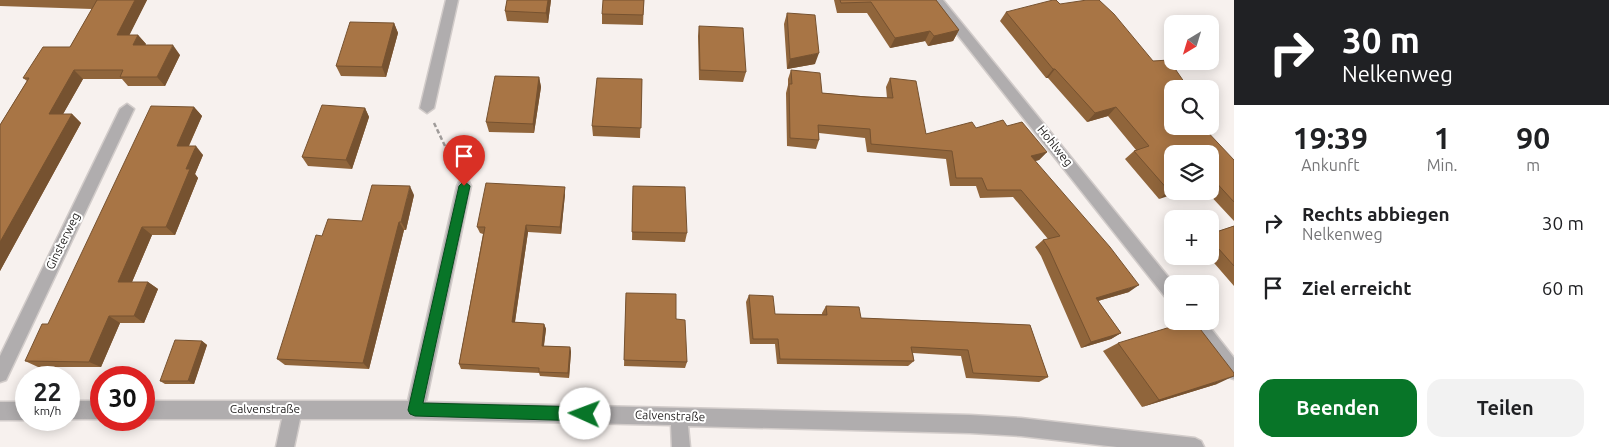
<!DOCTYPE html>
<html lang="de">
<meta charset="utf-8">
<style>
:root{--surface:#fff;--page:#f2f2f2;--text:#202124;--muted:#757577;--accent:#087528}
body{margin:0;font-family:Ubuntu,sans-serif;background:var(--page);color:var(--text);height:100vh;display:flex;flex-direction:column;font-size:19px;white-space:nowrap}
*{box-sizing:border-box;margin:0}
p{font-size:16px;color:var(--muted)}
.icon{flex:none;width:28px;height:28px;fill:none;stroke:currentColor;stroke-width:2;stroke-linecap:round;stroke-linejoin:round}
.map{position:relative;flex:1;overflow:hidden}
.panel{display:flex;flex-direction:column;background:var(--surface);width:375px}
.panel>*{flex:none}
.banner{background:#202124;color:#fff;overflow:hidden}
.needle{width:32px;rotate:218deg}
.controls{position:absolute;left:1164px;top:15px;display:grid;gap:10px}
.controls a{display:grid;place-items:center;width:55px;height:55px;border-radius:10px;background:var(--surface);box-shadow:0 2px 12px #0003;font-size:25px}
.speed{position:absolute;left:15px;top:366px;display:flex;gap:10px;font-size:25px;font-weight:700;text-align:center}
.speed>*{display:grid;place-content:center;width:65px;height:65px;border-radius:50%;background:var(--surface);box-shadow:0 2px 12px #0003;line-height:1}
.speed small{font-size:12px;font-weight:400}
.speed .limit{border:8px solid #d22;background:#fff;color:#111}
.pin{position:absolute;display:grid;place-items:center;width:42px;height:42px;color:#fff;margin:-51px -21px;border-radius:50% 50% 50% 0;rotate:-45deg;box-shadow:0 0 5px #0007}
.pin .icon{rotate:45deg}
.me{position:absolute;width:55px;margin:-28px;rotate:272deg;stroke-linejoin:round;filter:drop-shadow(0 0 4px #0008)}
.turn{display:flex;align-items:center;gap:18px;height:105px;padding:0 25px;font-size:22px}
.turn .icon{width:65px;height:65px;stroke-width:2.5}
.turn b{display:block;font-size:35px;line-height:42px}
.eta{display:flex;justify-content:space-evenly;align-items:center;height:85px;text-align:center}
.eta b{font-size:30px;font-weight:700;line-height:35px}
.button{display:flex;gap:10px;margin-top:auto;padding:10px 25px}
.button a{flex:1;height:58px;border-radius:15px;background:var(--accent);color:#fff;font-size:20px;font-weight:700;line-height:58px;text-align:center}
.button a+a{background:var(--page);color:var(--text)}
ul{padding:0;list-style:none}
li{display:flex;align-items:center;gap:15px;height:65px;padding:0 25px}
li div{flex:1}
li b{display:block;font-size:19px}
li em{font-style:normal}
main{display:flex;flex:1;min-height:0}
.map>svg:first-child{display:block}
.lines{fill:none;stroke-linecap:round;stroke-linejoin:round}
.street-casing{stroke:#d2ccca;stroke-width:3}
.path{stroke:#9f9b99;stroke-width:2.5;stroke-dasharray:4.5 2.5;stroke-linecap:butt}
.street{fill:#b0adae;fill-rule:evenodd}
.wall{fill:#90653b}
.shaded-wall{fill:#765230}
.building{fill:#a87545;stroke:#765230}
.route{fill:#087528;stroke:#054c1a}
.labels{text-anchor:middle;stroke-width:4;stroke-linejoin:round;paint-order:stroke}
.street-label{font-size:12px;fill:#272524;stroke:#fff}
</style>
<main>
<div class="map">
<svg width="1234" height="447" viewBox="0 0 1234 447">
<rect width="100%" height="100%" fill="#f7f1ee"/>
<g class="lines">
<defs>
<path id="street" d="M446 0H458L434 108 427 113 420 108Z
M930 0H943L1174 284H1172V300L1166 298Z
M127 104 134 109 6 380 0 382V356L120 109Z
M464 180 469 182 471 186 426 402 970 415 1021 418 1195 438 1201 441 1204 447H1117L1021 436 970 433 688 426 690 447H672L671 425 415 419H300L294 447H276L282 419H144V401H408L457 186 459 182Z
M1187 321H1205L1234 358V379L1228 377Z
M69 401H101V419H69Z
M0 402H26V420H0Z"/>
</defs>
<use href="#street" class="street-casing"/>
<path class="path" d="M434 123 456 169"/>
<use href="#street" class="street"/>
</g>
<path class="wall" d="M0 0H147L129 35H138L146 44 145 45 180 55 165 86H128L122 79H83L63 114H72L81 123 0 271V125L27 81 23 78 70 47 92 9 0 6Z
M507 0H551L548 23 507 21 505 11Z
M644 0 643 25 602 24V14Z
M834 0H936L959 30 953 41 928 46 925 41 890 48 867 13H837Z
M1006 12 1172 126 1234 160V221L1206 191H1210V154L1172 191 1159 199 1125 159 1134 151 1136 150 1108 116 1087 122 1048 78H1046L1000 21Z
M787 13 815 64 787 69 784 24Z
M394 23 398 33 386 77 341 76 336 66Z
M699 26 746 72 743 82 699 80 698 36Z
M791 70 822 93 887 98 886 87 890 78 926 134 976 128 1007 126 1047 152 1039 160 1035 161 1129 292 1098 301 1121 333 1111 339 1081 348 1041 256 1035 247 1043 240 1048 239 1013 197 980 198 976 186H950L946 159 867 152 865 138 819 133V140L816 149 787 146 786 93 788 85V79Z
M539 77 541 87 534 133 489 132 486 122Z
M642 79 640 138 593 136 592 126Z
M194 107 202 116 189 146 203 155 195 174 198 178 175 235H152L132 282H148L158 289 144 323H120L101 367H38L25 361 48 324Z
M365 108 369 117 352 169 308 166 302 157Z
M633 186 687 233 685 242 632 240Z
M565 194 561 234 528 232 515 322 544 324 546 329 544 346 570 347 571 352 569 378 540 376 539 373 461 369 459 364 483 234 480 233 477 227Z
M414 195 406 230H404L369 369 285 365 277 359 322 236 362 221Z
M1234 226V286L1208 256H1210V234Z
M626 293 676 319 687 362 685 368 624 366Z
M749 295 775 314H822V313L826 306 861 318 1030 325 1048 377 1039 382 966 378 961 356 913 353 914 361 908 366 777 364 775 344H750L746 302Z
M202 341 207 345 194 384H165L160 381Z
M1118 343 1217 384 1142 407 1103 351Z"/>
<path class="shaded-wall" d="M135 0H147L125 44 117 35Z
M548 0H551L548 23 546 13Z
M394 23 398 33 386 77 382 67Z
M959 30 953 41 928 46 934 36Z
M930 31 925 41 890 48 895 38Z
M138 35 146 44 140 54 133 45Z
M173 45 180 55 165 86 157 77Z
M819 53 815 64 787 69 790 59Z
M1053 69H1055L1048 78H1046Z
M74 70 83 79 58 123 49 114Z
M539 77 541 87 534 133 533 124Z
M194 107 202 116 185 154 177 146Z
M1116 107 1108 116 1087 122 1095 113Z
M365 108 369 117 352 169 346 160Z
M72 114 81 123 0 271V242Z
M196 146 203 155 195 174 198 178 175 235 166 227 186 169Z
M1047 152 1039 160 1024 164 1031 156Z
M410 186 414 195 406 230 401 222Z
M565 187V194L561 234 560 227Z
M1172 190V191H1184L1159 199 1169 191Z
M399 222 404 230 369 369 363 363Z
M526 225 528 232 514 328 512 322Z
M142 227 152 235 129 289 118 282Z
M148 282 158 289 144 323 134 316Z
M1139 285 1129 292 1087 304 1096 298Z
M109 316 120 323 101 367 89 362Z
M544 324 546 329 543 351 542 346Z
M1121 333 1111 339 1081 348 1091 342Z
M202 341 207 345 194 384 188 381Z
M570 347 571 352 569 378 568 373Z
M1234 376 1217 384 1142 407 1159 400Z"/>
<path class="building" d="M97 0H135L117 35H138L133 45H173L157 77H120L123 70H74L49 114H72L0 242V125L29 78H23L43 47H70Z
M507 0H548L546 13 505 11Z
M603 0H644L643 15 602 14Z
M840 0H936L959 30 934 36 930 31 895 38 871 2 841 3Z
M1053 0H1056L1060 4 1087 0H1099L1114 14 1153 61 1169 60 1189 89H1172V126H1202L1234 160V202L1212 178H1210V154H1172V190L1169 191 1134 151 1149 146 1116 107 1095 113 1055 69H1053L1006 12Z
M787 13 815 15 819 53 790 59Z
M350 22 394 23 382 67 336 66Z
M699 26 743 28 746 72 700 70Z
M791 70 820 73 822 93 866 97 893 98 890 78 916 81 926 134 972 122 976 128 1003 120 1007 126 1022 122 1047 152 1031 156 1110 247 1139 285 1096 298 1121 333 1091 342 1049 249 1043 240 1060 236 1021 190H987L982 178H956L952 151 871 144 870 129 818 125 819 140 790 138 789 84H792Z
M495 76 539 77 533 124 486 122Z
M597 78 642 79 641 128 592 126Z
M322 105 365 108 346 160 302 157Z
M151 106 194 107 177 146H196L186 169H190L166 227H142L118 282H148L134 316H109L89 362 25 361 42 324H48Z
M486 183 565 187 560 227 526 225 512 322 544 324 542 346 570 347 568 373 539 372V368L459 364 485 227H477Z
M372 185 410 186 401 222H399L363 363 277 359 316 235 322 236 328 219 362 221Z
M633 186 685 187 687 233 632 232Z
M1234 226V266L1210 239V234Z
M626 293 676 294V319L685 320 687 362 624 360Z
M749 295 773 296 775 314 827 315 826 306 859 307 861 318 1030 325 1048 377 973 373 968 350 911 347 914 361 780 359 778 339H753Z
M1190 321H1194L1234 373V376L1159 400 1118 343Z
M175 340 202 341 188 381H160Z"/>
<path class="route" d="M464 181 470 186 423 403 585 407 589 409 591 414 589 419 585 421 415 416 410 414 408 410 459 186Z"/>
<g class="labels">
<g class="street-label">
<text transform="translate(1055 146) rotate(51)" y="4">Hohlweg</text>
<text transform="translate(63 241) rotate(-64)" y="4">Ginsterweg</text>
<text x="265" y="413">Calvenstraße</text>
<text transform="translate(670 416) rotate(2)" y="4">Calvenstraße</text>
</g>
</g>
</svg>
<div class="controls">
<a><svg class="needle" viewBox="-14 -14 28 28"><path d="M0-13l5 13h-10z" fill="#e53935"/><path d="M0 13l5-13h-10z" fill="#757577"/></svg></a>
<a><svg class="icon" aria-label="search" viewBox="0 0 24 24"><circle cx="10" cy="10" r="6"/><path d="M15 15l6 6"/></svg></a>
<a><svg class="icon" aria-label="layers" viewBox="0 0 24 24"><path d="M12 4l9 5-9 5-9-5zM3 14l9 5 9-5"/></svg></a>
<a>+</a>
<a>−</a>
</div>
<div class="speed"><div>22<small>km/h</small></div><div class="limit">30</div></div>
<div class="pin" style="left:464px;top:186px;background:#d93025"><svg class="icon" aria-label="arrive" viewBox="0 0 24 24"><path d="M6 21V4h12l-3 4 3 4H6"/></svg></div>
<svg class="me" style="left:585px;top:414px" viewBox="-20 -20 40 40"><circle r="19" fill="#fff"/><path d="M0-13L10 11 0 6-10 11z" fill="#087528"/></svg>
</div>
<section class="panel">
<div class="banner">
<div class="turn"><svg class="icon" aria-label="right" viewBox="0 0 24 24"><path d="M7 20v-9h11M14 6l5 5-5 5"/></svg><div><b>30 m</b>Nelkenweg</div></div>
</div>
<div class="eta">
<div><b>19:39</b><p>Ankunft</p></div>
<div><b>1</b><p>Min.</p></div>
<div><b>90</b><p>m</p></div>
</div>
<ul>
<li><svg class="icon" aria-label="right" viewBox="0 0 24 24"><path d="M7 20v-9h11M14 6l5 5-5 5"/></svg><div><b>Rechts abbiegen</b><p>Nelkenweg</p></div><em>30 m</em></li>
<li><svg class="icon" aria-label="arrive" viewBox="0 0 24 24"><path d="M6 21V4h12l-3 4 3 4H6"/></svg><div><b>Ziel erreicht</b></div><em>60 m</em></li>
</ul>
<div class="button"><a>Beenden</a><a>Teilen</a></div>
</section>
</main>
